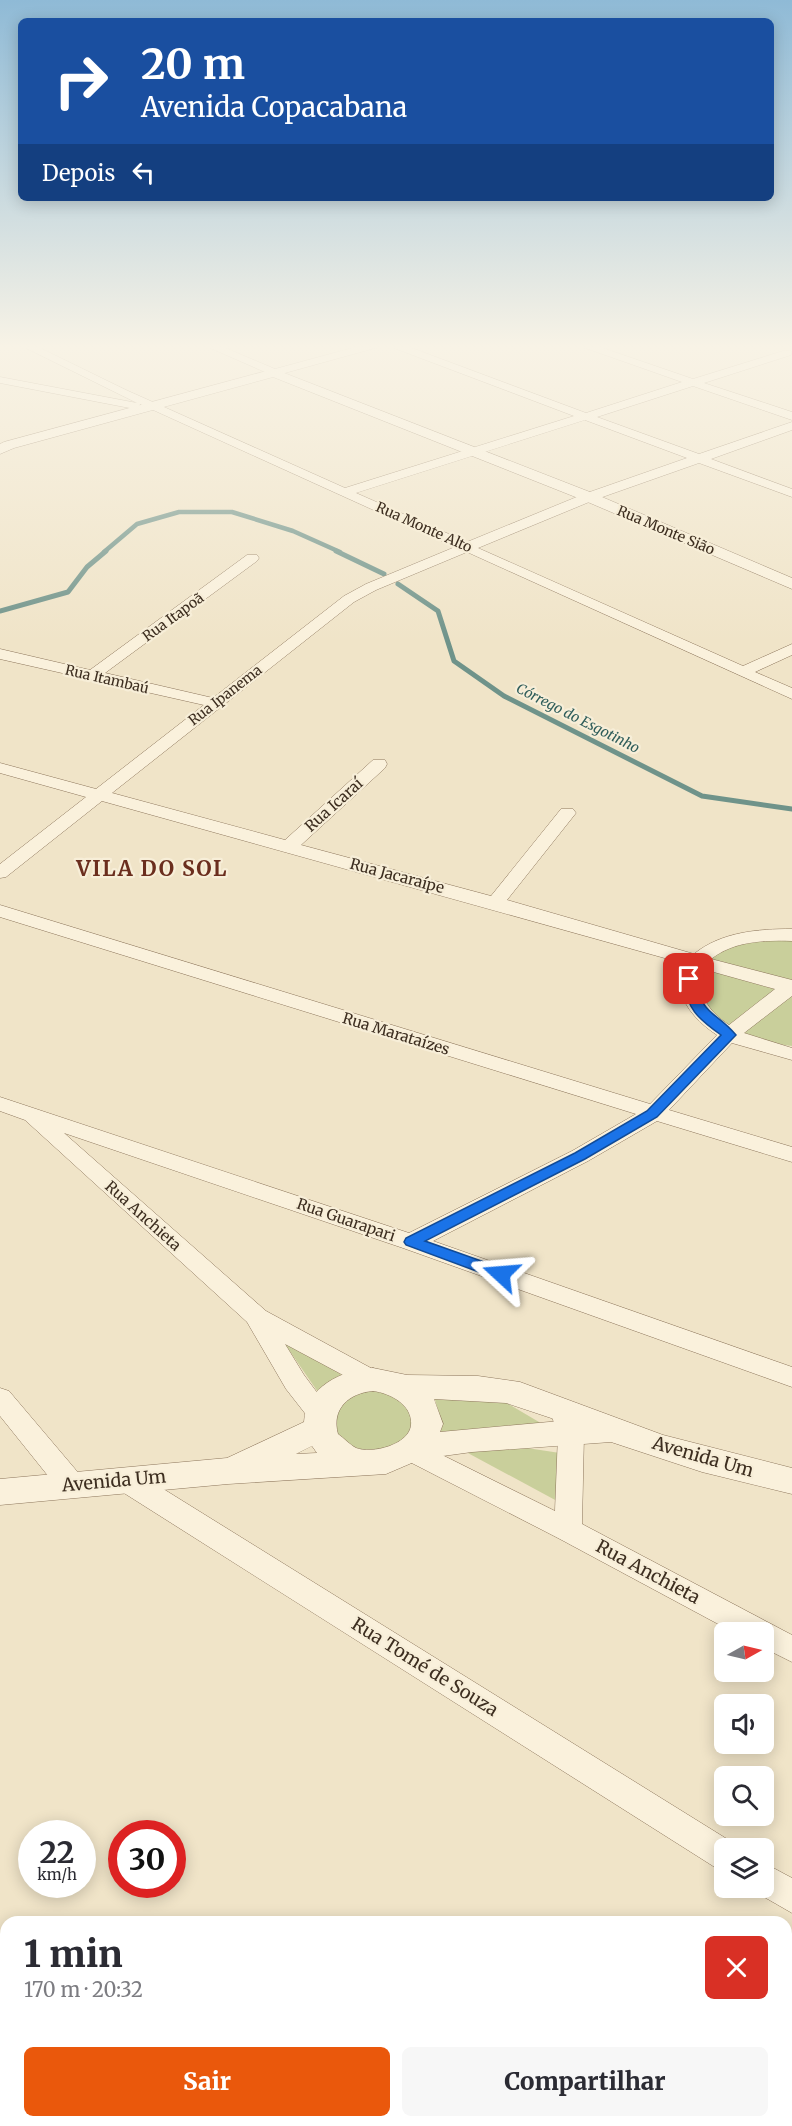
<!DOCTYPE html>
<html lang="pt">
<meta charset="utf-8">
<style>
:root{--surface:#fff;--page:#f7f7f7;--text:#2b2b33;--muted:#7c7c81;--accent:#ea580c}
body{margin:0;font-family:Merriweather,serif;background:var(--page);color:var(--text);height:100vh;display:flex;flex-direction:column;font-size:22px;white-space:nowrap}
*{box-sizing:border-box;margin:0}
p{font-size:20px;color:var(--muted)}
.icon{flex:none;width:33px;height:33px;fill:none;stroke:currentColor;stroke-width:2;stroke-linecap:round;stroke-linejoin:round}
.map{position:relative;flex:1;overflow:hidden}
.panel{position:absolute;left:0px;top:1916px;width:792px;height:212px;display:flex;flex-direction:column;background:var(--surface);border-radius:18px 18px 0 0;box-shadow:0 3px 15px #0003}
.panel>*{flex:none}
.guide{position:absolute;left:18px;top:18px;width:756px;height:183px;border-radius:9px;box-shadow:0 3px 15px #0003;background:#1a4fa0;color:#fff;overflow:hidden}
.needle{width:39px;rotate:82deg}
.fabs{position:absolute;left:714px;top:1622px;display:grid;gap:12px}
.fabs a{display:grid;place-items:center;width:60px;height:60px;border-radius:9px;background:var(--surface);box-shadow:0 3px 15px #0003;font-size:30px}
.speed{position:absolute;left:18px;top:1820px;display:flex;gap:12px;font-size:30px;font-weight:700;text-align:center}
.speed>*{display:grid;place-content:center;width:78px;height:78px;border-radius:50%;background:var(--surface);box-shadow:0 3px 15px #0003;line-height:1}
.speed small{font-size:15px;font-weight:400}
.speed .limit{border:9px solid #d22;background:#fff;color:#111}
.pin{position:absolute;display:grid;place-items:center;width:51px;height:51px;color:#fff;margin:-26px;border-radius:12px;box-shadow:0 3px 9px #0006}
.me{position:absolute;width:66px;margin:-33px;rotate:289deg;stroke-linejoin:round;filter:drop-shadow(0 0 4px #0008)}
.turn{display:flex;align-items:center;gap:21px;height:126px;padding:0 24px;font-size:27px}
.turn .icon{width:78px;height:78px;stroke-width:2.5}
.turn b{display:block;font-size:42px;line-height:51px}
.then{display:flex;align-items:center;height:57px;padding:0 24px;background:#0003;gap:12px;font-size:22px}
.round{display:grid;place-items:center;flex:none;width:63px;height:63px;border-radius:9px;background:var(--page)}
.head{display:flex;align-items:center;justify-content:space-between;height:102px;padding:0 24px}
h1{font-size:36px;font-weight:800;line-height:45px}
.button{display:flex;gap:12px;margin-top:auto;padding:12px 24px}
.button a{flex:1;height:69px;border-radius:9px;background:var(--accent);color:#fff;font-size:24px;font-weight:800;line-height:69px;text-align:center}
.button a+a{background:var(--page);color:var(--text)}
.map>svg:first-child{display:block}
.green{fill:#c9cf9b}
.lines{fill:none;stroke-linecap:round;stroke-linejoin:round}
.stream-far1{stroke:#6f938a;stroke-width:4.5}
.stream{stroke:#6f938a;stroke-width:5}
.minor-casing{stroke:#8d765c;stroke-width:1}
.tertiary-casing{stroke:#8d765c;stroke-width:1}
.minor{fill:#faf1dc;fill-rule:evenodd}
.tertiary{fill:#faf1dc;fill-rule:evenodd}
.route{fill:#1a73e8;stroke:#114b97;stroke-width:1.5}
.labels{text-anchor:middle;stroke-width:4.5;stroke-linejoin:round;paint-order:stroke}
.far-street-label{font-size:14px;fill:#3d2e20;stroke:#f7eed8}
.far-water-label{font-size:14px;font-style:italic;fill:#2f5d5a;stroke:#f7eed8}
.street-label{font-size:15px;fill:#3d2e20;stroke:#f7eed8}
.near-street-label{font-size:18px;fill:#3d2e20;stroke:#f7eed8}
.district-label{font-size:21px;font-weight:bold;letter-spacing:1.5px;fill:#6b2e1e;stroke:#f7eed8}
</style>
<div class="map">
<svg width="792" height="2126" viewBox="0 0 792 2126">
<rect width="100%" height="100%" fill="#f0e4c8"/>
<path class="green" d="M792 938V1046C767 1043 739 1036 719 1019 682 989 700 953 741 941 756 937 776 939 792 938Z
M280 1337 342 1375 334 1380 320 1395Z
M378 1388 411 1404 412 1438 374 1456 335 1439 330 1417 341 1398Z
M434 1396H495L539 1422 544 1430 435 1435 439 1414Z
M527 1448 560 1453 557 1501 466 1452Z"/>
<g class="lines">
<path class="stream-far1" d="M104 552 137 524 179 512H232L293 531 340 552"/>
<path class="stream" d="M336 551 384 574
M398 584 438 611 454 661 504 696 702 796 792 809
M0 611 68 592 87 567 106 551"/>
<defs>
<path id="minor" d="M18 344H32L126 390 345 488 574 416 386 345 274 376 201 344H216L275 369 367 344H401L586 413 682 382 574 344H591L693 379 783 351H791V355L704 383 792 412V420L693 386 597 417 699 454 792 422V430L711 459 792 489V497L699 463 594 500 478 548 743 666 792 644V655L755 672 792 688V699L467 552 376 590 354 602 112 793 285 840 373 760H385L387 764 385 768 301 845 491 896 561 809H573L576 813 507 900 694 954C721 932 758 929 792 929V941C764 940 734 941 711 959L792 980V996L744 1033 792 1048V1060L732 1043 669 1110 792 1147V1162L657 1121 588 1161 433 1241 792 1367V1387L403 1248 64 1133 266 1311 380 1373 384 1380 380 1387 371 1390 285 1344 304 1375 333 1414 329 1421 320 1424 311 1421 286 1389 247 1322 25 1120 0 1111V1097L409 1233 572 1151 636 1114 0 917V905L650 1104 717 1035C694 1020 669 993 686 964L102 801 6 877 0 878V864L86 797 0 773V763L96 789 204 705 0 659V649L90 670 247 555H257L259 558 257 561 105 673 213 698 344 596 366 584 455 547 140 404 139 408 135 409 0 383V377L137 403ZM585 420 687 458 584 494 467 542 356 493ZM703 969 775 989 729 1025C709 1012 695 993 703 969Z
M0 1388 9 1391 81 1476 85 1484 81 1492 71 1495 61 1492 0 1416Z
M565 1407 574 1410 584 1434 582 1524 792 1635V1662L764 1648V1632H733L558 1538 402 1458 398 1451 402 1444 411 1441 420 1444 555 1511 558 1434 552 1417 556 1410Z
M126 1469 136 1472 735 1844 737 1848H724V1870L713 1866 116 1488 113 1480 116 1472Z
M764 1863 792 1878V1913L752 1890 751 1887H764Z"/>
<path id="tertiary" d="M274 369 595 494 792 578V589L583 500 273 377 14 448 0 454V444L4 442Z
M373 1368 407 1375 478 1376 520 1382 663 1435 792 1468V1494L702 1472 611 1442 472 1452 421 1459 386 1474 228 1484 0 1505V1479L227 1458 304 1422C306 1387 341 1370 373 1368ZM373 1391C390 1393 413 1405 411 1425 409 1445 372 1454 356 1448 350 1445 344 1438 338 1434 331 1409 349 1393 373 1391ZM434 1399 506 1403 560 1421 440 1432 443 1424ZM312 1446 317 1453 296 1454Z"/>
</defs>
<use href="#minor" class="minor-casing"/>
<use href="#tertiary" class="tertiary-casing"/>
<use href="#minor" class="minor"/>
<use href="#tertiary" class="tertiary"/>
</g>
<linearGradient id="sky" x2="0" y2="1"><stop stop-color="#8fbad6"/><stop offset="0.54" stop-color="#f8f3e6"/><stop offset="1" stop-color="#f8f3e6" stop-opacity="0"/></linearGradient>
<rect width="792" height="642" fill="url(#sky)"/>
<path class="route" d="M689 975 696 979C702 1017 715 1010 736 1035L657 1117 585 1159 425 1241 507 1270 509 1274 507 1278H495L406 1245 404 1242 406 1238 575 1153 647 1111 721 1035C697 1018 687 1009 683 979Z"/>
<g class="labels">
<g class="far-street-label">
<text transform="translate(424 527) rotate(24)" y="5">Rua Monte Alto</text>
<text transform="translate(666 530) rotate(23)" y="5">Rua Monte Sião</text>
<text transform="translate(173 617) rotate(-36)" y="5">Rua Itapoã</text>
<text transform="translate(107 679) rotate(13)" y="5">Rua Itambaú</text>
<text transform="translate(225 695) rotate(-38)" y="5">Rua Ipanema</text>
</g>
<g class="far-water-label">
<text transform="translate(578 718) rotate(27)" y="5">Córrego do Esgotinho</text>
</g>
<g class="street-label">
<text transform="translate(334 805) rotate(-42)" y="5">Rua Icaraí</text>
<text transform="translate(397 876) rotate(15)" y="5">Rua Jacaraípe</text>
<text transform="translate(396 1034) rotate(17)" y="5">Rua Marataízes</text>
<text transform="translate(143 1216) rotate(42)" y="5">Rua Anchieta</text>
<text transform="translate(346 1220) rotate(19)" y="5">Rua Guarapari</text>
</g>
<g class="near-street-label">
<text transform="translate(703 1457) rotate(16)" y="6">Avenida Um</text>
<text transform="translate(114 1481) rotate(-5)" y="6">Avenida Um</text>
<text transform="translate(648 1572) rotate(28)" y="6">Rua Anchieta</text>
<text transform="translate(425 1667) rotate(32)" y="6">Rua Tomé de Souza</text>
</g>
<g class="district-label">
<text x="152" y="876">VILA DO SOL</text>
</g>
</g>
</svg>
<div class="fabs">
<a><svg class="needle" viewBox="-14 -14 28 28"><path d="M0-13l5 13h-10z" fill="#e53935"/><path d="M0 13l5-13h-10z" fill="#7c7c81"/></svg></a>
<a><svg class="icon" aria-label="sound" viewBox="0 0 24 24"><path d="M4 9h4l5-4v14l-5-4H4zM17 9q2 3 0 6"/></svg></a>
<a><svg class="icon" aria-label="search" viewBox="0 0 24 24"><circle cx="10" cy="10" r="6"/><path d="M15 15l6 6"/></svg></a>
<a><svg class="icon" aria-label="layers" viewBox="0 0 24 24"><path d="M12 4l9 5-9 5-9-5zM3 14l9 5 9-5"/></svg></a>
</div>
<div class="speed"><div>22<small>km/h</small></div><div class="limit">30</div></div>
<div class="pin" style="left:689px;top:979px;background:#d93025"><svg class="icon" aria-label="arrive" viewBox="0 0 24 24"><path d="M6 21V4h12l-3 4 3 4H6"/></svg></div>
<svg class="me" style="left:501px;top:1274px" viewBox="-20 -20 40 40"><path d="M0-17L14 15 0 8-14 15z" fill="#1a73e8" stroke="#fff" stroke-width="4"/></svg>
<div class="guide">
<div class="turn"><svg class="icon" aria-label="right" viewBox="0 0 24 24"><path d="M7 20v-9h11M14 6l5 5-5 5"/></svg><div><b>20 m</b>Avenida Copacabana</div></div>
<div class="then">Depois<svg class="icon" aria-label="left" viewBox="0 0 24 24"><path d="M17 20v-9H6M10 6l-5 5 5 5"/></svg></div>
</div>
<section class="panel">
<div class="head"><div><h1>1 min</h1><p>170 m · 20:32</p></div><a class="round" style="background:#d93025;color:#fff"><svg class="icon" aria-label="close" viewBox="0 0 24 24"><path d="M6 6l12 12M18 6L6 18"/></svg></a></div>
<div class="button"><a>Sair</a><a>Compartilhar</a></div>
</section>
</div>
